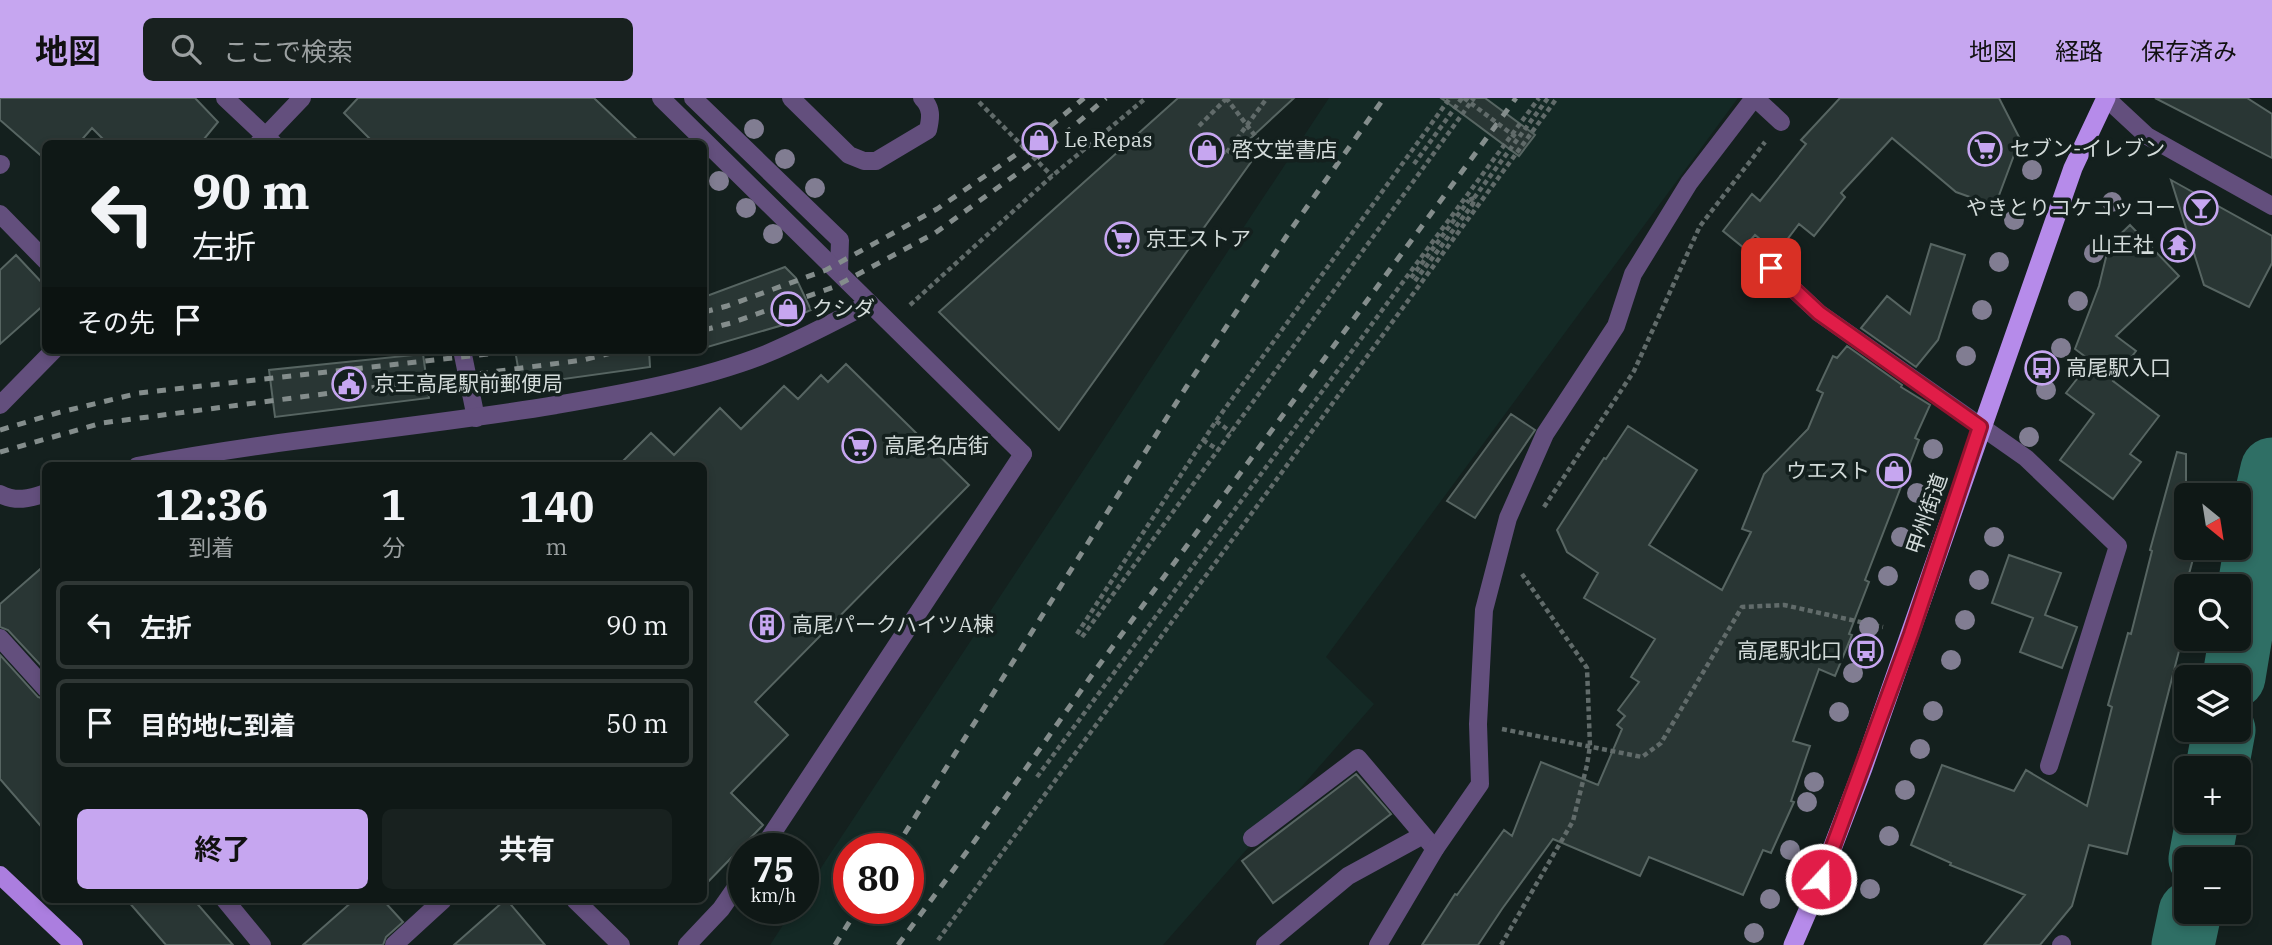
<!DOCTYPE html>
<html lang="ja">
<meta charset="utf-8">
<style>
:root{--surface:#0f1816;--page:#18211f;--text:#f1f3f6;--muted:#9ba0a1;--line:#2f3735;--accent:#c6a6f0}
body{margin:0;font-family:"IBM Plex Serif","Noto Sans JP",serif;background:var(--page);color:var(--text);height:100vh;display:flex;flex-direction:column;font-size:26px;white-space:nowrap}
*{box-sizing:border-box;margin:0}
p{font-size:23px;color:var(--muted)}
.icon{flex:none;width:38px;height:38px;fill:none;stroke:currentColor;stroke-width:2;stroke-linecap:round;stroke-linejoin:round}
.map{position:relative;flex:1;overflow:hidden}
.side{position:absolute;left:42px;top:364px;width:665px;height:441px;display:flex;flex-direction:column;background:var(--surface);border-radius:10px;box-shadow:0 4px 10px #0003,0 0 0 2px var(--line)}
.side>*{flex:none}
.banner{position:absolute;left:42px;top:42px;width:665px;height:214px;border-radius:10px;box-shadow:0 4px 10px #0003,0 0 0 2px var(--line);background:#0f1816;color:var(--text);overflow:hidden}
.needle{width:46px;rotate:150deg}
.fabs{position:absolute;left:2174px;top:385px;display:grid;gap:14px}
.fabs a{display:grid;place-items:center;width:77px;height:77px;border-radius:10px;background:var(--surface);box-shadow:0 4px 10px #0003,0 0 0 2px var(--line);font-size:35px}
.speed{position:absolute;left:728px;top:735px;display:flex;gap:14px;font-size:35px;font-weight:700;text-align:center}
.speed>*{display:grid;place-content:center;width:91px;height:91px;border-radius:50%;background:var(--surface);box-shadow:0 4px 10px #0003,0 0 0 2px var(--line);line-height:1}
.speed small{font-size:18px;font-weight:400}
.speed .limit{border:10px solid #d22;background:#fff;color:#111}
.pin{position:absolute;display:grid;place-items:center;width:60px;height:60px;color:#fff;margin:-30px;border-radius:14px;box-shadow:0 4px 10px #0006}
.me{position:absolute;width:77px;margin:-38px;rotate:21deg;stroke-linejoin:round;filter:drop-shadow(0 0 5px #0008)}
.turn{display:flex;align-items:center;gap:24px;height:147px;padding:0 35px;font-size:32px}
.turn .icon{width:91px;height:91px;stroke-width:2.5}
.turn b{display:block;font-size:49px;line-height:60px}
.then{display:flex;align-items:center;height:66px;padding:0 35px;background:#0003;gap:14px;font-size:26px}
.eta{display:flex;justify-content:space-evenly;align-items:center;height:119px;text-align:center}
.eta b{font-size:42px;font-weight:700;line-height:49px}
.action{display:flex;gap:14px;margin-top:auto;padding:14px 35px}
.action a{flex:1;height:80px;border-radius:10px;background:var(--accent);color:#111;font-size:28px;font-weight:700;line-height:80px;text-align:center}
.action a+a{background:var(--page);color:var(--text)}
ul{padding:0;list-style:none}
li{display:flex;align-items:center;gap:21px;height:88px;margin:0 14px 10px;padding:0 21px;border:4px solid var(--line);border-radius:10px}
li div{flex:1}
li b{display:block;font-size:26px}
li em{font-style:normal}
header{display:flex;align-items:center;gap:42px;box-sizing:border-box;height:98px;padding:0 35px;background:var(--accent);color:#111}
header strong{font-size:33px}
nav{display:flex;gap:38px;margin-inline-start:auto;font-size:24px}
.search{width:490px;height:63px;background:var(--page);display:flex;align-items:center;gap:18px;box-sizing:border-box;padding:0 24px;border-radius:10px;color:var(--muted);font-size:26px}
.map>svg:first-child{display:block}
.built{fill:#142925;fill-rule:evenodd}
.lines{fill:none;stroke-linecap:round;stroke-linejoin:round}
.river{stroke:#2f6f65;stroke-width:63}
.building{fill:#293634;stroke:#576562;stroke-width:2}
.path{stroke:#616b6a;stroke-width:4.5;stroke-dasharray:5 3.5;stroke-linecap:butt}
.service{stroke:#634f7d;stroke-width:18}
.minor{stroke:#634f7d;stroke-width:18}
.tertiary{stroke:#634f7d;stroke-width:18}
.primary{stroke:#ab7edf;stroke-width:18}
.trunk{stroke:#b68bea;stroke-width:19}
.rail{stroke:#848d8c;stroke-width:5;stroke-dasharray:9 9;stroke-linecap:butt}
.path-bridge{stroke:#616b6a;stroke-width:4.5;stroke-dasharray:5 3.5;stroke-linecap:butt}
.tree{fill:#817d92}
.route-casing{stroke:#92132f;stroke-width:18}
.route{stroke:#e11d48;stroke-width:12}
.labels{text-anchor:middle;stroke-width:7;stroke-linejoin:round;paint-order:stroke}
.poi-label{font-size:21px;fill:#d3dbda;stroke:#14201e;text-anchor:start}
.street-label{font-size:21px;fill:#d3dbda;stroke:#14201e}
</style>
<header>
<strong>地図</strong>
<div class="search"><svg class="icon" aria-label="search" viewBox="0 0 24 24"><circle cx="10" cy="10" r="6"/><path d="M15 15l6 6"/></svg>ここで検索</div>
<nav><a>地図</a><a>経路</a><a>保存済み</a></nav>
</header>
<div class="map">
<svg width="2272" height="847" viewBox="0 0 2272 847">
<rect width="100%" height="100%" fill="#14201e"/>
<path class="built" d="M1329 0H1738L1326 559 1374 606 1163 847H770L794 810H803V797ZM849 751H908V810H849Z"/>
<g class="lines">
<path class="river" d="M2234 579 2260 423 2272 371
M2217 670 2224 632
M2200 761 2207 723
M2183 847 2190 814"/>
</g>
<path class="building" d="M0 0H195L218 24 200 46H108L92 30 78 46H46V62L0 22Z
M358 0H594L642 46H375L344 15Z
M1178 0H1294L1240 50 1251 64 1059 332 939 214Z
M1441 0H1485L1535 37 1519 58Z
M1840 0H1999L2020 41 1995 108 1956 94 1892 40 1841 95 1845 99 1814 138 1799 126 1777 155 1755 137 1744 150 1723 133 1752 96 1760 103 1806 46 1801 42Z
M2155 0H2247L2272 16V60Z
M2171 82 2272 138V165L2249 209 2204 187Z
M2130 127 2179 178 2116 238 2136 253 2113 283 2159 318 2130 356 2141 364 2113 401 2060 362 2094 316 2066 295 2091 263 2075 251 2099 188 2109 147Z
M1931 146 1965 157 1938 242 1916 269 1861 230 1887 198 1910 216Z
M16 157 46 189V205L0 246V172Z
M785 169 796 180 811 212 799 217 800 222 704 250V199Z
M1847 248 1902 287 1901 289 1930 307 1915 340 1919 342 1865 482 1869 484 1849 536 1852 537 1835 578 1819 571 1793 643 1810 648 1791 703 1794 704 1771 755 1763 752 1743 797 1649 759 1640 778 1553 741 1502 811 1478 847H1422L1455 796 1457 797 1504 732 1512 738 1541 664 1598 687 1622 631 1617 627 1625 618 1618 612 1639 584 1631 579 1655 541 1584 500 1598 475 1567 454 1557 432 1604 360 1606 361 1628 328 1697 372 1649 447 1722 492 1751 434 1742 431 1764 376 1808 331 1823 295 1817 292 1833 258 1837 260Z
M515 252H649L650 269 521 287Z
M423 256 429 300 275 319 269 272Z
M846 266 969 387 755 604 788 637 731 695 763 727 704 788V368H618L651 335 674 357 720 310 741 331 784 288 798 301 821 277 828 284Z
M1511 316 1535 332 1475 420 1447 403Z
M2177 354 2186 356V450H2196L2186 487V511L2176 548 2180 549 2127 756 2089 747 2072 808 2040 847H1984L2025 797 1950 767 1951 765 1911 747 1942 667 2014 693 2026 672 2087 708 2112 609 2108 607 2128 535 2131 536 2152 453 2150 452Z
M2009 457 2061 475 2045 517 2077 529 2062 570 2020 554 2033 520 1992 505Z
M46 466V573L8 532 0 529V506Z
M0 557 38 599 46 602V734L0 681Z
M1356 676 1391 716 1273 805 1242 763Z
M127 802H194L233 847H166Z
M354 802H383L403 824 386 839 383 847H303Z
M505 802H507L545 847H454Z"/>
<g class="lines">
<path class="path" d="M1226 0 1259 43
M979 4 1052 78
M1199 28 1227 0
M1414 66 1462 0
M1474 100 1469 102 1473 106 1474 100 1548 0
M1411 180 1469 102
M1415 183 1473 106
M910 207 1052 78 1146 0
M1216 323 1231 334
M1203 342 1218 352
M1544 409 1634 273 1700 128 1765 44
M1077 536 1216 323 1450 0
M1082 539 1474 0
M1502 631 1642 659 1661 645 1742 509 1784 507 1883 529
M1037 679 1539 0
M938 842 1557 0
M1501 847 1573 723 1587 667 1590 648 1587 570 1522 476"/>
<path class="service" d="M693 0 840 142 839 174
M791 0 849 57 864 63H876L928 32C931 19 932 10 922 0
M0 67 1 66
M0 116 46 163
M1771 170 1819 215 2026 360 2118 448 2049 668
M1252 740 1358 660 1435 751
M575 802 621 847
M1265 847 1348 778 1423 737
M2061 847 2062 846"/>
<path class="minor" d="M225 0 274 46
M1755 0 1781 24
M462 252 476 320
M0 540 46 591
M762 751 1023 356
M225 802 262 847
M394 847 443 802
M687 847 721 811 744 778
M1378 847 1435 751 1480 686 1478 626 1484 512 1508 420 1545 336 1616 228 1633 176 1689 85 1754 0"/>
<path class="tertiary" d="M661 0 1023 356
M2106 0 2147 38 2272 108
M258 46 302 0
M0 307 54 252
M137 368C276 341 416 330 556 307 625 295 700 282 766 256 802 241 836 223 870 205
M0 396C16 404 29 401 46 395"/>
<path class="primary" d="M0 777 74 847"/>
<path class="trunk" d="M1793 847 1812 803 1863 670 2073 70 2106 0"/>
<path class="rail" d="M704 214 727 208 826 172 937 111 1017 56 1084 0
M704 232 731 225 834 189 935 135 1029 67 1106 0
M0 332 57 315 139 295 524 252
M0 354 102 325 583 262 624 252
M895 751 1185 291 1292 130 1384 0
M835 847 858 810
M898 847 974 744 1094 574 1516 0"/>
<path class="path-bridge" d="M1464 0 1517 40
M1215 47 1225 57 1267 0"/>
</g>
<g class="tree">
<circle cx="754" cy="31" r="10"/>
<circle cx="785" cy="61" r="10"/>
<circle cx="2032" cy="72" r="10"/>
<circle cx="719" cy="83" r="10"/>
<circle cx="815" cy="90" r="10"/>
<circle cx="2112" cy="104" r="10"/>
<circle cx="746" cy="110" r="10"/>
<circle cx="2014" cy="122" r="10"/>
<circle cx="773" cy="136" r="10"/>
<circle cx="2094" cy="155" r="10"/>
<circle cx="1999" cy="164" r="10"/>
<circle cx="2078" cy="203" r="10"/>
<circle cx="1982" cy="212" r="10"/>
<circle cx="2061" cy="250" r="10"/>
<circle cx="1966" cy="258" r="10"/>
<circle cx="2046" cy="292" r="10"/>
<circle cx="2029" cy="339" r="10"/>
<circle cx="1933" cy="351" r="10"/>
<circle cx="1917" cy="395" r="10"/>
<circle cx="1901" cy="439" r="10"/>
<circle cx="1994" cy="439" r="10"/>
<circle cx="1888" cy="478" r="10"/>
<circle cx="1979" cy="482" r="10"/>
<circle cx="1965" cy="522" r="10"/>
<circle cx="1869" cy="529" r="10"/>
<circle cx="1951" cy="562" r="10"/>
<circle cx="1853" cy="575" r="10"/>
<circle cx="1933" cy="613" r="10"/>
<circle cx="1839" cy="614" r="10"/>
<circle cx="1920" cy="651" r="10"/>
<circle cx="1814" cy="684" r="10"/>
<circle cx="1905" cy="692" r="10"/>
<circle cx="1807" cy="704" r="10"/>
<circle cx="1889" cy="738" r="10"/>
<circle cx="1790" cy="752" r="10"/>
<circle cx="1870" cy="791" r="10"/>
<circle cx="1770" cy="801" r="10"/>
<circle cx="1754" cy="835" r="10"/>
</g>
<g class="lines">
<defs>
<path id="route" d="M1771 170 1819 215 1980 329 1911 536 1821 781"/>
</defs>
<use href="#route" class="route-casing"/>
<use href="#route" class="route"/>
</g>
<defs>
<symbol id="shop-ring" viewBox="-11 -11 22 22"><circle r="9.5" fill="#14201e" stroke="#c6a6f0" stroke-width="1.5"/><path d="M-5-2.5h2.3a2.7 3.5 0 0 1 5.4 0H5L5.5 6h-11ZM-1.5-2.5h3a1.5 2.3 0 0 0-3 0Z" fill="#c6a6f0"/></symbol>
<symbol id="supermarket-ring" viewBox="-11 -11 22 22"><circle r="9.5" fill="#14201e" stroke="#c6a6f0" stroke-width="1.5"/><path d="M-6-5.5h2.5l.6 2H6L4.5 2H-2.5L-4.4-4H-6ZM-1.5 3.2a1.3 1.3 0 1 0 .1 0ZM3 3.2a1.3 1.3 0 1 0 .1 0Z" fill="#c6a6f0"/></symbol>
<symbol id="bar-ring" viewBox="-11 -11 22 22"><circle r="9.5" fill="#14201e" stroke="#c6a6f0" stroke-width="1.5"/><path d="M-6-5H6L.8 .8V4.5H3.5V6h-7V4.5H-.8V.8Z" fill="#c6a6f0"/></symbol>
<symbol id="temple-ring" viewBox="-11 -11 22 22"><circle r="9.5" fill="#14201e" stroke="#c6a6f0" stroke-width="1.5"/><path d="M0-6L5-2H3V0L6.5 2.5H4V6H1.5V3h-3V6H-4V2.5H-6.5L-3 0V-2H-5Z" fill="#c6a6f0"/></symbol>
<symbol id="bus-ring" viewBox="-11 -11 22 22"><circle r="9.5" fill="#14201e" stroke="#c6a6f0" stroke-width="1.5"/><path d="M-5-6H5V4H4V6H2V4H-2V6H-4V4H-5ZM-3.5-4V0h7V-4ZM-3.5 1.2v1.5H-2V1.2ZM2 1.2v1.5H3.5V1.2Z" fill="#c6a6f0"/></symbol>
<symbol id="civic-ring" viewBox="-11 -11 22 22"><circle r="9.5" fill="#14201e" stroke="#c6a6f0" stroke-width="1.5"/><path d="M-.6-6.5H3V-4.5H.6V-3L4-1V1h2V6H-6V1h2V-1L-.6-3ZM-1.2 2.5V6h2.4V2.5Z" fill="#c6a6f0"/></symbol>
<symbol id="building-ring" viewBox="-11 -11 22 22"><circle r="9.5" fill="#14201e" stroke="#c6a6f0" stroke-width="1.5"/><path d="M-4-6H4V6H1V3H-1V6H-4ZM-2.5-4.3h1.7v1.8h-1.7ZM.8-4.3h1.7v1.8H.8ZM-2.5-1h1.7V.8h-1.7ZM.8-1h1.7V.8H.8Z" fill="#c6a6f0"/></symbol>
</defs>
<g fill-rule="evenodd">
<use href="#shop-ring" x="1020" y="23" width="38" height="38"/>
<use href="#supermarket-ring" x="1966" y="32" width="38" height="38"/>
<use href="#shop-ring" x="1188" y="33" width="38" height="38"/>
<use href="#bar-ring" x="2182" y="91" width="38" height="38"/>
<use href="#supermarket-ring" x="1103" y="122" width="38" height="38"/>
<use href="#temple-ring" x="2159" y="128" width="38" height="38"/>
<use href="#shop-ring" x="769" y="192" width="38" height="38"/>
<use href="#bus-ring" x="2023" y="251" width="38" height="38"/>
<use href="#civic-ring" x="330" y="267" width="38" height="38"/>
<use href="#supermarket-ring" x="840" y="329" width="38" height="38"/>
<use href="#shop-ring" x="1875" y="354" width="38" height="38"/>
<use href="#building-ring" x="748" y="508" width="38" height="38"/>
<use href="#bus-ring" x="1847" y="534" width="38" height="38"/>
</g>
<g class="labels">
<g class="poi-label">
<text x="1064" y="49">Le Repas</text>
<text x="2010" y="58">セブン-イレブン</text>
<text x="1232" y="59">啓文堂書店</text>
<text x="2176" y="117" text-anchor="end">やきとりコケコッコー</text>
<text x="1146" y="148">京王ストア</text>
<text x="2154" y="154" text-anchor="end">山王社</text>
<text x="812" y="218">クシダ</text>
<text x="2066" y="277">高尾駅入口</text>
<text x="374" y="293">京王高尾駅前郵便局</text>
<text x="884" y="355">高尾名店街</text>
<text x="1870" y="380" text-anchor="end">ウエスト</text>
<text x="792" y="534">高尾パークハイツA棟</text>
<text x="1842" y="560" text-anchor="end">高尾駅北口</text>
</g>
<g class="street-label">
<text transform="translate(1927 416) rotate(-71)" y="7">甲州街道</text>
</g>
</g>
</svg>
<div class="fabs">
<a><svg class="needle" viewBox="-14 -14 28 28"><path d="M0-13l5 13h-10z" fill="#e53935"/><path d="M0 13l5-13h-10z" fill="#9ba0a1"/></svg></a>
<a><svg class="icon" aria-label="search" viewBox="0 0 24 24"><circle cx="10" cy="10" r="6"/><path d="M15 15l6 6"/></svg></a>
<a><svg class="icon" aria-label="layers" viewBox="0 0 24 24"><path d="M12 4l9 5-9 5-9-5zM3 14l9 5 9-5"/></svg></a>
<a>+</a>
<a>−</a>
</div>
<div class="speed"><div>75<small>km/h</small></div><div class="limit">80</div></div>
<div class="pin" style="left:1771px;top:170px;background:#d93025"><svg class="icon" aria-label="arrive" viewBox="0 0 24 24"><path d="M6 21V4h12l-3 4 3 4H6"/></svg></div>
<svg class="me" style="left:1821px;top:781px" viewBox="-20 -20 40 40"><circle r="17" fill="#e11d48" stroke="#fff" stroke-width="3"/><path d="M0-11L8 9 0 5-8 9z" fill="#fff"/></svg>
<div class="banner">
<div class="turn"><svg class="icon" aria-label="left" viewBox="0 0 24 24"><path d="M17 20v-9H6M10 6l-5 5 5 5"/></svg><div><b>90 m</b>左折</div></div>
<div class="then">その先<svg class="icon" aria-label="arrive" viewBox="0 0 24 24"><path d="M6 21V4h12l-3 4 3 4H6"/></svg></div>
</div>
<section class="side">
<div class="eta">
<div><b>12:36</b><p>到着</p></div>
<div><b>1</b><p>分</p></div>
<div><b>140</b><p>m</p></div>
</div>
<ul>
<li><svg class="icon" aria-label="left" viewBox="0 0 24 24"><path d="M17 20v-9H6M10 6l-5 5 5 5"/></svg><div><b>左折</b></div><em>90 m</em></li>
<li><svg class="icon" aria-label="arrive" viewBox="0 0 24 24"><path d="M6 21V4h12l-3 4 3 4H6"/></svg><div><b>目的地に到着</b></div><em>50 m</em></li>
</ul>
<div class="action"><a>終了</a><a>共有</a></div>
</section>
</div>
